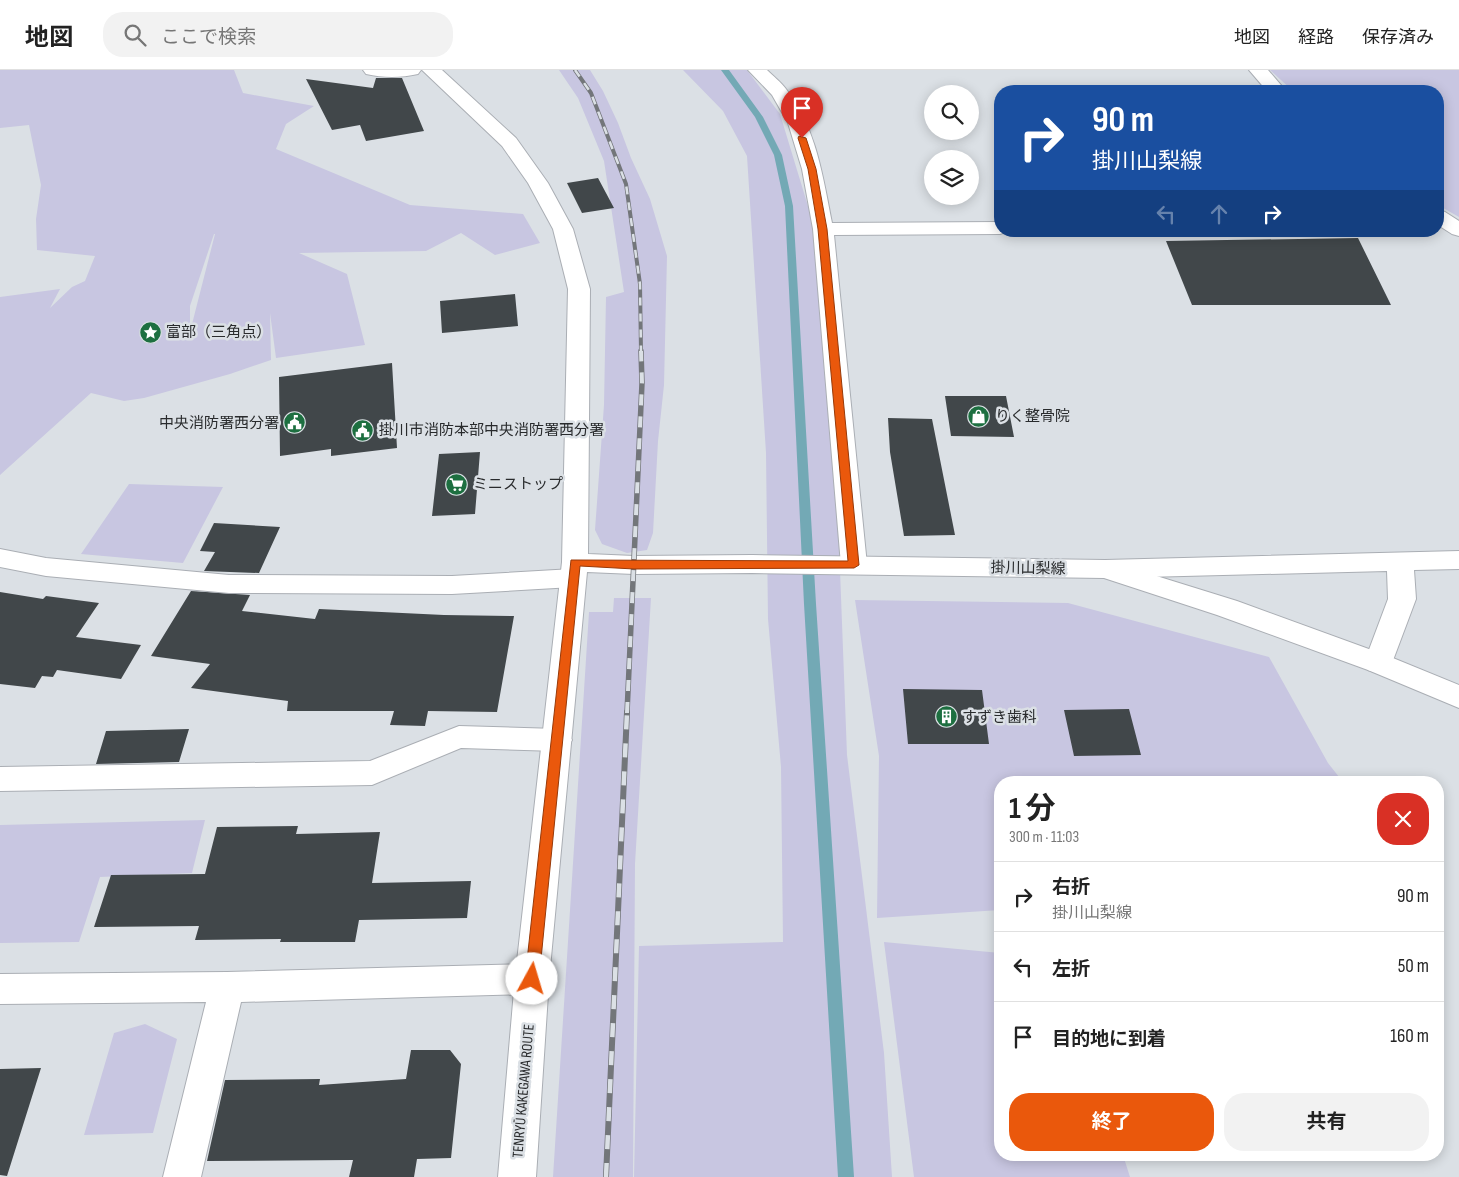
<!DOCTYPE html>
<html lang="ja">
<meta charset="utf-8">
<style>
:root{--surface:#fff;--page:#f2f2f2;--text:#222;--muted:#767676;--line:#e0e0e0;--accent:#ea580c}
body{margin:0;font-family:"Sofia Sans Condensed","Noto Sans JP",sans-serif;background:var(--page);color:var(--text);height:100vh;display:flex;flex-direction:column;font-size:19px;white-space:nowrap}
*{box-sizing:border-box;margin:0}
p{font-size:16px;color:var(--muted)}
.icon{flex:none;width:28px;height:28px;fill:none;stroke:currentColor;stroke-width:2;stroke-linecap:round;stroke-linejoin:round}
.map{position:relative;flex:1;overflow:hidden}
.panel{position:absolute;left:994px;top:706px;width:450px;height:385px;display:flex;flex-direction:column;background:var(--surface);border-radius:20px;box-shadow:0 2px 12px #0003}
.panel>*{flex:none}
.top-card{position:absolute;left:994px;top:15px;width:450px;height:152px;border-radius:20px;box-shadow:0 2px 12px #0003;background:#1a4fa0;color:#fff;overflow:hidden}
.controls{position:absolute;left:924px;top:15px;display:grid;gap:10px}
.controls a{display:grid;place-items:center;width:55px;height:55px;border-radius:50%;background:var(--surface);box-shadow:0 2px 12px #0003;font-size:25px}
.pin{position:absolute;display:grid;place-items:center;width:42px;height:42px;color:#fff;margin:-51px -21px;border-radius:50% 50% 50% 0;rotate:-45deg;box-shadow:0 0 5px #0007}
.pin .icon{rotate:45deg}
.me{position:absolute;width:55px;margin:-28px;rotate:6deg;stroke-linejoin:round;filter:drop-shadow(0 0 4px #0008)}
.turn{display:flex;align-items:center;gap:18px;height:105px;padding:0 15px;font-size:22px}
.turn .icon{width:65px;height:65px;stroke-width:2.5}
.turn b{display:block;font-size:35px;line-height:42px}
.lanes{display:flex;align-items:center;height:48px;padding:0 15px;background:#0003;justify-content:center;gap:25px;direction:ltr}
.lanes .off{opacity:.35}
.round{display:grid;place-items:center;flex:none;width:52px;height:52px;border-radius:20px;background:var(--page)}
.overview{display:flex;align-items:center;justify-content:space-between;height:85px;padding:0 15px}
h1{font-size:30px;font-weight:700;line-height:38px}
.cta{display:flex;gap:10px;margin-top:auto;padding:10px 15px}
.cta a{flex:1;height:58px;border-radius:20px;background:var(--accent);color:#fff;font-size:20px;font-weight:700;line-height:58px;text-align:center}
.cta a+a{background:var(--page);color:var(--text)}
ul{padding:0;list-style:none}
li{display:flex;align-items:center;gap:15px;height:70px;padding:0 15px;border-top:1px solid var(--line)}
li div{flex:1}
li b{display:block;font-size:19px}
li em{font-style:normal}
header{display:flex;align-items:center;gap:30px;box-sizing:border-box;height:70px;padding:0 25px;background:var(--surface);border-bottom:1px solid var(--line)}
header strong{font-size:24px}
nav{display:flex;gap:28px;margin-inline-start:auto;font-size:18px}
.search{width:350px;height:45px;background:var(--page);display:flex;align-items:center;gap:12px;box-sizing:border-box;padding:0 18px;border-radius:20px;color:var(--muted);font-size:19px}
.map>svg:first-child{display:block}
.green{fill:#c8c6e1;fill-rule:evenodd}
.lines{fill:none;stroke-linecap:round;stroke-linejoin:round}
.stream{fill:#73a9b5;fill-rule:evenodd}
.building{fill:#41474a}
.minor-casing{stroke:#aaaeb4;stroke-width:2}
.major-casing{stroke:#aaaeb4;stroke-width:2}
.minor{fill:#fff;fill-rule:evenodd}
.major{fill:#fff;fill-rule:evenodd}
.rail-far2-casing{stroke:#73767a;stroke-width:4}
.rail-far1-casing{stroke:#73767a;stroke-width:5.5}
.rail-casing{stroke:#73767a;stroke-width:6}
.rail-far2{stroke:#dbe0e5;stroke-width:2.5;stroke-dasharray:8;stroke-linecap:butt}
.rail-far1{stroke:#dbe0e5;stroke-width:4;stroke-dasharray:11;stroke-linecap:butt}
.rail{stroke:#dbe0e5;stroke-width:4.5;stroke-dasharray:14;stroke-linecap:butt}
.route{fill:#ea580c;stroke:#983908}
.labels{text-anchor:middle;stroke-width:5;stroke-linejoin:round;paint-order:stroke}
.poi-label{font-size:15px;fill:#292b2d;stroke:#dbe0e5;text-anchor:start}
.street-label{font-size:15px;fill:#292b2d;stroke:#dbe0e5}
</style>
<header>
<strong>地図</strong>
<div class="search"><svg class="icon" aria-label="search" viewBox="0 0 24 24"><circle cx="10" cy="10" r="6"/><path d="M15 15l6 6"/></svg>ここで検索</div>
<nav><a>地図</a><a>経路</a><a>保存済み</a></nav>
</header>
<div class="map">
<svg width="1459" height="1107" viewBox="0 0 1459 1107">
<rect width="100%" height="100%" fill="#dbe0e5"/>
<path class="green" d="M0 0H234L243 23 314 36 286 54 276 79 410 135 523 144 540 173 495 185 461 163 426 181 299 183 347 204 365 275 276 288 270 243 271 290 230 304 144 328 124 331 91 323 0 405V227L60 219 50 238 72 217 85 211 95 186 37 180 36 149 41 115 29 55 0 58ZM214 164H215L190 262V236Z
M559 0H590L603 21 618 53 631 88 650 129 667 186 664 315 658 371 653 463 647 480 627 483 602 474 595 460 604 335 606 227 624 222 604 91 578 28Z
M683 0H747L780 44 814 156 839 474 847 685 884 983 892 1107H634L639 876 783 872 781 697 768 549 766 383 747 86 723 41Z
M1270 0H1459V147L1438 135V21H1293Z
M129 414 223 417 183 493 81 484Z
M614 528H651L635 794 633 1107H553L589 542H613Z
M855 530 1068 533 1269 587 1328 693 1343 712H1000V840L877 848 879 686Z
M205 750 192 803 100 807 79 872 0 873V755Z
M884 872 1000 883V1085H1123L1130 1107H914Z
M145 954 177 969 153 1063 84 1065 114 963Z"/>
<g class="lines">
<path class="stream" d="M721 0H729L763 47 782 85 793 136 816 534 854 1107H838L804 534 785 136 774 85 755 47Z"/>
</g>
<path class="building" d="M376 8H402L424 61 366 71 360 55 332 60 306 9 373 18Z
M598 108 614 138 582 143 567 113Z
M1358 168 1391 235H1192L1166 171Z
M515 224 518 256 442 263 440 231Z
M392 293 397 378 331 386V379L280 386 279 307Z
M945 326H1006L1014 367 951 366Z
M888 348 932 349 955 465 904 466 890 382Z
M480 382 475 444 432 446 439 384Z
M214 453 280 457 259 503 204 501 215 482 200 481Z
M191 521 250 525 242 541 315 549 319 539 444 545 514 546 497 642 428 641 425 656 390 655 394 641H287L288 631 191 618 210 594 151 586Z
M0 522 43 529 46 526 99 533 76 567 141 575 121 609 57 600 53 607 42 606 35 618 0 614Z
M903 619 982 620 989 674H908Z
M1129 639 1141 685 1074 686 1064 640Z
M189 659 179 692 96 694 106 661Z
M298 756 296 764 380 762 372 813 471 811 467 848 359 850 355 872H280L281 869 195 870 199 856 94 857 111 805 205 804 217 757Z
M411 980H450L461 994 451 1088 417 1089 414 1107H349L353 1090 207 1091 225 1010 320 1009 319 1015 406 1009Z
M41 998 7 1106 0 1105V999Z"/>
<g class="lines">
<defs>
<path id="minor" d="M363 0H421L418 4C401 8 383 8 366 4Z
M748 0H767C773 6 781 12 786 19 816 57 823 107 832 153L1000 152V161H1008L1000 164 834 165 867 495 863 501 854 504 845 501 841 495 813 159 802 99 788 53 772 25Z
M1249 0H1268L1286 21H1267Z
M1438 140 1445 142 1459 151V166L1452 164 1438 155Z
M0 479 46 488 229 505 452 506 573 499 582 501 586 508 582 515 573 517 452 524 229 523 46 506 0 497Z
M1459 481V499L1414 500 1416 529 1392 593 1388 600 1378 603 1368 600 1364 593 1388 529 1387 501 1105 508 1096 506 1092 499 1096 492 1105 490Z
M459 656 557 659 567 662 572 670 567 678 557 681 461 678 372 715 0 721V697L370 691Z
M532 894 544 898 549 909 544 920 532 924 241 932 201 1107H163L206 932 0 934V904L227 902Z"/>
<path id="major" d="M422 0H442L516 68 548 113 573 159 590 219 588 484 634 486 752 485 1105 490 1237 531 1388 586 1459 615V638L1368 600 1217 545 1104 508 752 503 634 504 587 502 549 909 536 1107H498L515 909 562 492 568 219 553 159 528 113 502 76Z"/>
</defs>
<use href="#minor" class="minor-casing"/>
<use href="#major" class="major-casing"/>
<use href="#minor" class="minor"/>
<use href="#major" class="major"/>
<defs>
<path id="rail-far2" d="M575 0 591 23 626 114 640 214 641 282"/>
<path id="rail-far1" d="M627 643 642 313 641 281"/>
<path id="rail" d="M606 1107 627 642"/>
</defs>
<use href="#rail-far2" class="rail-far2-casing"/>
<use href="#rail-far1" class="rail-far1-casing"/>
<use href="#rail" class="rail-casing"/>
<use href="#rail-far2" class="rail-far2"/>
<use href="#rail-far1" class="rail-far1"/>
<use href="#rail" class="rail"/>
</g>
<path class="route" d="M799 66 806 68 816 99 827 159 859 495 854 498 634 499 580 496 539 909 537 913 532 915 527 913 525 909 571 490 848 491 818 159 808 99 798 68Z"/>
<defs>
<symbol id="sight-disc" viewBox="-11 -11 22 22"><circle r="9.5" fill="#1d6f40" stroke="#dbe0e5"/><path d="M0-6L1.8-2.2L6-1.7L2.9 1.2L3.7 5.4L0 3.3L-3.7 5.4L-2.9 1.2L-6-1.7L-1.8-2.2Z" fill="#fff"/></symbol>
<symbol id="shop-disc" viewBox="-11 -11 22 22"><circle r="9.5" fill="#1d6f40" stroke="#dbe0e5"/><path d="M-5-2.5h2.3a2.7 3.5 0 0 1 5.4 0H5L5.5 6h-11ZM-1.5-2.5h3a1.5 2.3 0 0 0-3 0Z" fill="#fff"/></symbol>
<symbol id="civic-disc" viewBox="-11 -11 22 22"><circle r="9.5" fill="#1d6f40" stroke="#dbe0e5"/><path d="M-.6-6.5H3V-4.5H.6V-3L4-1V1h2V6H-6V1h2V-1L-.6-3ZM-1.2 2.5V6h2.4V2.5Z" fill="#fff"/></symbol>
<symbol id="supermarket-disc" viewBox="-11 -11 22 22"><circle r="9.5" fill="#1d6f40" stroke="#dbe0e5"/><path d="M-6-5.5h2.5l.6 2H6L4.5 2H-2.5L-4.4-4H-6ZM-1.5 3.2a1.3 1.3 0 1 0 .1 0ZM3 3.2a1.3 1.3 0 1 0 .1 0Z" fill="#fff"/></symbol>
<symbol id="building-disc" viewBox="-11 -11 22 22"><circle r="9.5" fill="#1d6f40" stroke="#dbe0e5"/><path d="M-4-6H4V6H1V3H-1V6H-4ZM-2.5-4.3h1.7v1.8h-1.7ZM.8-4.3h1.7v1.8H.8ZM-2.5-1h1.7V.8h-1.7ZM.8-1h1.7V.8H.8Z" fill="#fff"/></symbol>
</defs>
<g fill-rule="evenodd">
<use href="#sight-disc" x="138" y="250" width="25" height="25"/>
<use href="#shop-disc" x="966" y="334" width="25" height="25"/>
<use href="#civic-disc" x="282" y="340" width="25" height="25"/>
<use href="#civic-disc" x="350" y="348" width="25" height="25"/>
<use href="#supermarket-disc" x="444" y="402" width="25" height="25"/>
<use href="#building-disc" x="934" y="634" width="25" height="25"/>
</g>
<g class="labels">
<g class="poi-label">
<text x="166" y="267">富部（三角点）</text>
<text x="995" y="351">りく整骨院</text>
<text x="279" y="358" text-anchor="end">中央消防署西分署</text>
<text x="379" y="365">掛川市消防本部中央消防署西分署</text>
<text x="473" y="419">ミニストップ</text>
<text x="962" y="652">すずき歯科</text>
</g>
<g class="street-label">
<text transform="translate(1028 498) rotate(1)" y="5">掛川山梨線</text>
<text transform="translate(523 1021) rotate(-85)" y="5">TENRYŪ KAKEGAWA ROUTE</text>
</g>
</g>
</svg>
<div class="controls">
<a><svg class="icon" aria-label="search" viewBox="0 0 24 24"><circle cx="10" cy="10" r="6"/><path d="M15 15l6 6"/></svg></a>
<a><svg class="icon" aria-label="layers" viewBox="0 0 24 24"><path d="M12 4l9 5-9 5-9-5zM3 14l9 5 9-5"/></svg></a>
</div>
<div class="pin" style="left:802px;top:68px;background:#d93025"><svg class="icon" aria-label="arrive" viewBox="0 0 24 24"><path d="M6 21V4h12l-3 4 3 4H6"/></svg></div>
<svg class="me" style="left:532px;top:909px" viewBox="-20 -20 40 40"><circle r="19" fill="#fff"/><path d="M0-13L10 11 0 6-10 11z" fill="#ea580c"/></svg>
<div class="top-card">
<div class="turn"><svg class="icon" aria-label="right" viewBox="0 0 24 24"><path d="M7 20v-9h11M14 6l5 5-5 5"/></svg><div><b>90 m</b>掛川山梨線</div></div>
<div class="lanes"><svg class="icon off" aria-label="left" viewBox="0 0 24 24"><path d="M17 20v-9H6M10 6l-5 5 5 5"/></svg><svg class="icon off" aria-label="ahead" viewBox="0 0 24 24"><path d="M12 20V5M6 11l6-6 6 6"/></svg><svg class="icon" aria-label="right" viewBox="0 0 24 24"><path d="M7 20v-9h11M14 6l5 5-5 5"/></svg></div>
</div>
<section class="panel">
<div class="overview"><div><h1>1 分</h1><p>300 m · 11:03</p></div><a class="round" style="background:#d93025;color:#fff"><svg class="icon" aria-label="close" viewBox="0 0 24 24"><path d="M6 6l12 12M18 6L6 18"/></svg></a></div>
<ul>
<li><svg class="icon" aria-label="right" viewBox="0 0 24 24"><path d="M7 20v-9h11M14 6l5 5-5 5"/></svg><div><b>右折</b><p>掛川山梨線</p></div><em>90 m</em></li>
<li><svg class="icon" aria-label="left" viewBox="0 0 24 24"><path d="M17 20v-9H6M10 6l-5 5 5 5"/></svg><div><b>左折</b></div><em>50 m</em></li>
<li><svg class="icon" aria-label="arrive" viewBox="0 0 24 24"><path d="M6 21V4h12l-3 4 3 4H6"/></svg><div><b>目的地に到着</b></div><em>160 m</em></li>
</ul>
<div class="cta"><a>終了</a><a>共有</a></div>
</section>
</div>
